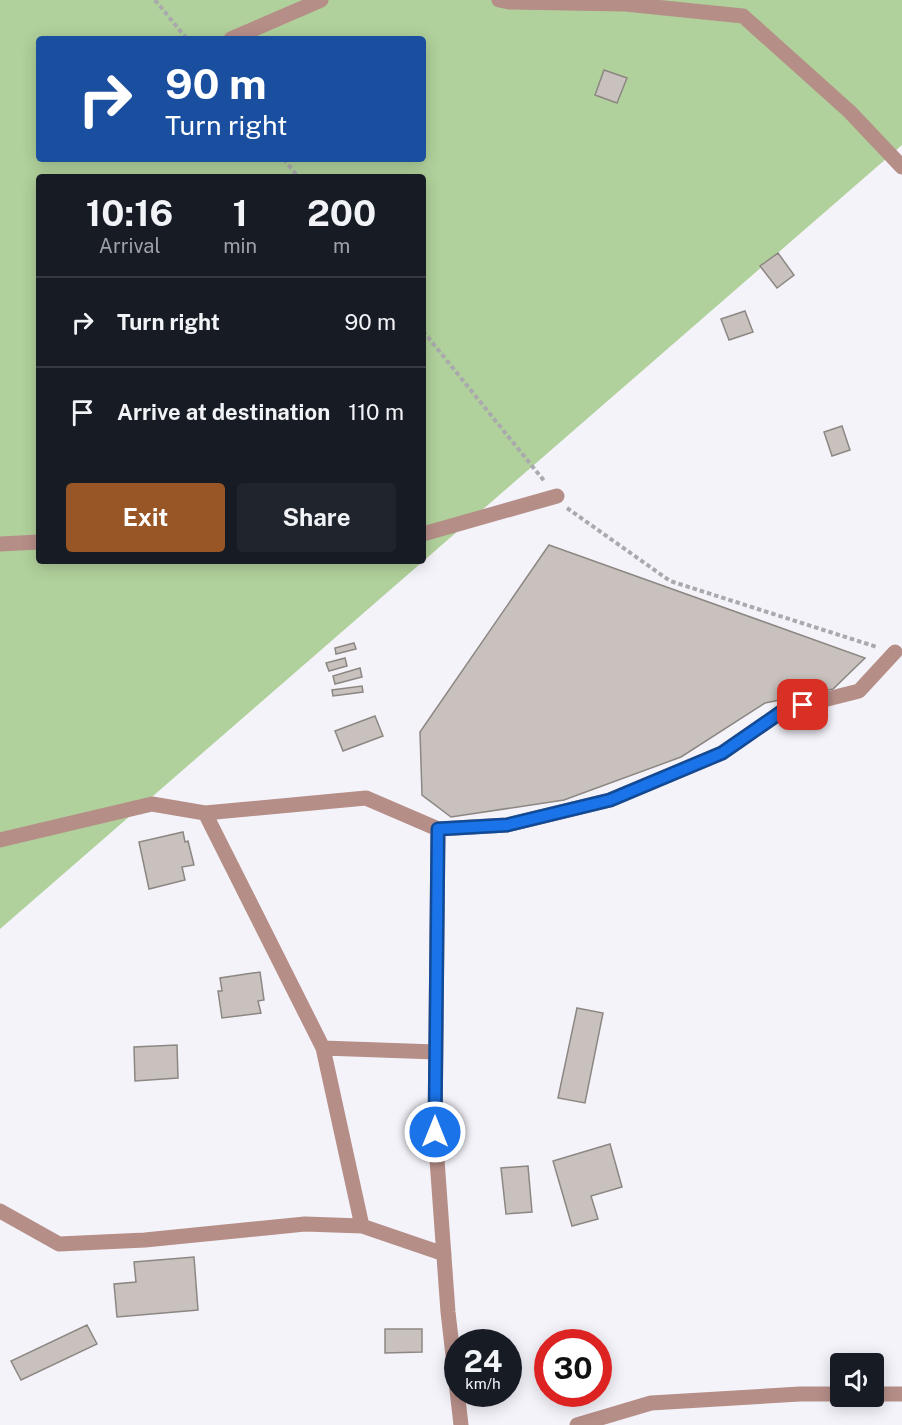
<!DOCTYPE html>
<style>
:root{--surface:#171b24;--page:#20242c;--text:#f1f3f6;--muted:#9ea1a6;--line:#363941;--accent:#985525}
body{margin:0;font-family:"Public Sans",sans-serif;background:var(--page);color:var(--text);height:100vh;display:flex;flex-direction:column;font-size:22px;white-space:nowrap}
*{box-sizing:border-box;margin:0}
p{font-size:20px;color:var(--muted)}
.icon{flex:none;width:33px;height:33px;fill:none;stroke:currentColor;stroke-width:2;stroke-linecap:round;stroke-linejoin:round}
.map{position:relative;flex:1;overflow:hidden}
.details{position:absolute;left:36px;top:174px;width:390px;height:390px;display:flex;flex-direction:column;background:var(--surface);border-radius:6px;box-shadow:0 3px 15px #0003}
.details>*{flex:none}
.top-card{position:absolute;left:36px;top:36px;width:390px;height:126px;border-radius:6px;box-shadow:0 3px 15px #0003;background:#1a4fa0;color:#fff;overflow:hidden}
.tools{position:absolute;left:830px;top:1353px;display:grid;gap:12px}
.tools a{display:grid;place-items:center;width:54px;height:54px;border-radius:6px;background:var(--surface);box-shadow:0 3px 15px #0003;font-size:30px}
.speed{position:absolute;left:444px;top:1329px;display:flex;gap:12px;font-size:30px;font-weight:700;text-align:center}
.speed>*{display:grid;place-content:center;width:78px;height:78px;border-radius:50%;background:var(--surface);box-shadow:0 3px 15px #0003;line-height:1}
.speed small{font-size:15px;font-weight:400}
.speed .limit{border:9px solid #d22;background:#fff;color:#111}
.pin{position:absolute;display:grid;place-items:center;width:51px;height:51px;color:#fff;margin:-26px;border-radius:12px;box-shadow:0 3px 9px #0006}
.me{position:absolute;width:66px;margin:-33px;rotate:0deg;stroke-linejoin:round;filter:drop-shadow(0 0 4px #0008)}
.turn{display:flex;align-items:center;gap:21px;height:126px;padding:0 30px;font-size:27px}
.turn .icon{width:78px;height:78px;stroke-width:2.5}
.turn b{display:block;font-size:42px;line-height:51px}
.eta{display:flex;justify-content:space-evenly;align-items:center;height:102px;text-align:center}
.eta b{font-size:36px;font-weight:700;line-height:42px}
.cta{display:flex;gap:12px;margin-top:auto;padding:12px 30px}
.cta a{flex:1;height:69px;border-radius:6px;background:var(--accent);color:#fff;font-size:24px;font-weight:700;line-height:69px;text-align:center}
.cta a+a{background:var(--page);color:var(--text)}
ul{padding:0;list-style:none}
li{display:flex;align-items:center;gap:18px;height:90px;padding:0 30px;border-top:2px solid var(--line)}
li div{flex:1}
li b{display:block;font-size:22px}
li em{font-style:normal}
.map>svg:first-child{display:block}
.green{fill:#b0d19b;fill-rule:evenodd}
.building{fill:#c8c1bd;stroke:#8d8783;stroke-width:1.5}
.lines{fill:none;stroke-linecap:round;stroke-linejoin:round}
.path{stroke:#aaa9ae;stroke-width:4;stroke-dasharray:4.5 3;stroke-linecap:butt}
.minor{stroke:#b68e88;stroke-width:15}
.route-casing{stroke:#114b97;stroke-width:15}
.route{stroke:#1a73e8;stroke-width:10}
</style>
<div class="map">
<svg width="902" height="1425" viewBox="0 0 902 1425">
<rect width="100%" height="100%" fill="#f4f3fa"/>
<path class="green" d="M0 0H902V145L0 929ZM39 39H423V159H39ZM39 177H423V561H39Z"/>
<path class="building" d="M604 70 627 78 617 103 595 95Z
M778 253 794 275 777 288 760 266Z
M745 311 753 332 729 340 721 319Z
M842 426 850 450 832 456 824 432Z
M549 545 865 658 833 689 765 703 681 757 564 800 451 817 422 795 420 732Z
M354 643 356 649 336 654 335 648Z
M345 658 347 666 329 671 326 663Z
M360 668 362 677 335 684 333 676Z
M362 686 363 692 333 696 332 690Z
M375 716 383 736 343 751 335 731Z
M183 832 185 842 188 841 194 865 182 867 185 880 149 889 139 842Z
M260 972 264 1000 258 1001 261 1013 222 1018 218 991H222L220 978Z
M577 1008 603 1013 585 1103 558 1098Z
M177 1045 178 1078 135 1081 134 1047Z
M610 1144 622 1187 591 1196 598 1219 572 1226 553 1161Z
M528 1166 532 1212 506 1214 501 1168Z
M194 1257 198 1310 117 1317 114 1284 136 1282 134 1262Z
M87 1325 97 1344 21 1380 11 1361Z
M385 1329H422V1352L385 1353Z"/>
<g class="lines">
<path class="path" d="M155 0 187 39
M284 159 298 177
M423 331 545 482
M567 508 670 581 877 647"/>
<path class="minor" d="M499 0 509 2 625 4 743 16 850 112 902 167
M231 39 321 0
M423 534 557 496
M0 544 39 542
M205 813 323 1048 436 1052
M0 840 152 804 205 813 366 798 438 829
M323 1048 362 1226
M0 1211 59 1244 145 1240 305 1224 362 1226 444 1254
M873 1394H902
M461 1425 448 1312 435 1132 438 829 507 825 610 800 722 753 784 710 859 691 895 652
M577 1425 651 1403 800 1394H840"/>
</g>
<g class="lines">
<defs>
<path id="route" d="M435 1132 438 829 507 825 610 800 722 753 784 710 803 705"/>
</defs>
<use href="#route" class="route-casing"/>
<use href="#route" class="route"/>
</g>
</svg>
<div class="tools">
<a><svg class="icon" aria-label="sound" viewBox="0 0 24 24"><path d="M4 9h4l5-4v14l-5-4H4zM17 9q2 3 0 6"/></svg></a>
</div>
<div class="speed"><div>24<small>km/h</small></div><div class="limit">30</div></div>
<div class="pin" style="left:803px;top:705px;background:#d93025"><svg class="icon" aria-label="arrive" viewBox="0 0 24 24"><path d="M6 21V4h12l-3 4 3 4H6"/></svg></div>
<svg class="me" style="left:435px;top:1132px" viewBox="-20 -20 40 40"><circle r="17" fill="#1a73e8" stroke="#fff" stroke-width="3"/><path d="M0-11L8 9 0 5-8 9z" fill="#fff"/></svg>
<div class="top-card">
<div class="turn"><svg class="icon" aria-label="right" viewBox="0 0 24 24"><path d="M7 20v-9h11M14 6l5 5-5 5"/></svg><div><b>90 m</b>Turn right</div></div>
</div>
<section class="details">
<div class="eta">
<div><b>10:16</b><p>Arrival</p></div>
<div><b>1</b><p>min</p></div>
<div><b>200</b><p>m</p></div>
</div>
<ul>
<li><svg class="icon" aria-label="right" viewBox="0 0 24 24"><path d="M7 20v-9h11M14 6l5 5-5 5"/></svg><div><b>Turn right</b></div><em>90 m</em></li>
<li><svg class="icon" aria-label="arrive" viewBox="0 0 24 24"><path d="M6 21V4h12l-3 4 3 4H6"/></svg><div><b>Arrive at destination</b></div><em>110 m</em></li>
</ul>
<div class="cta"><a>Exit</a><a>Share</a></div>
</section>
</div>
